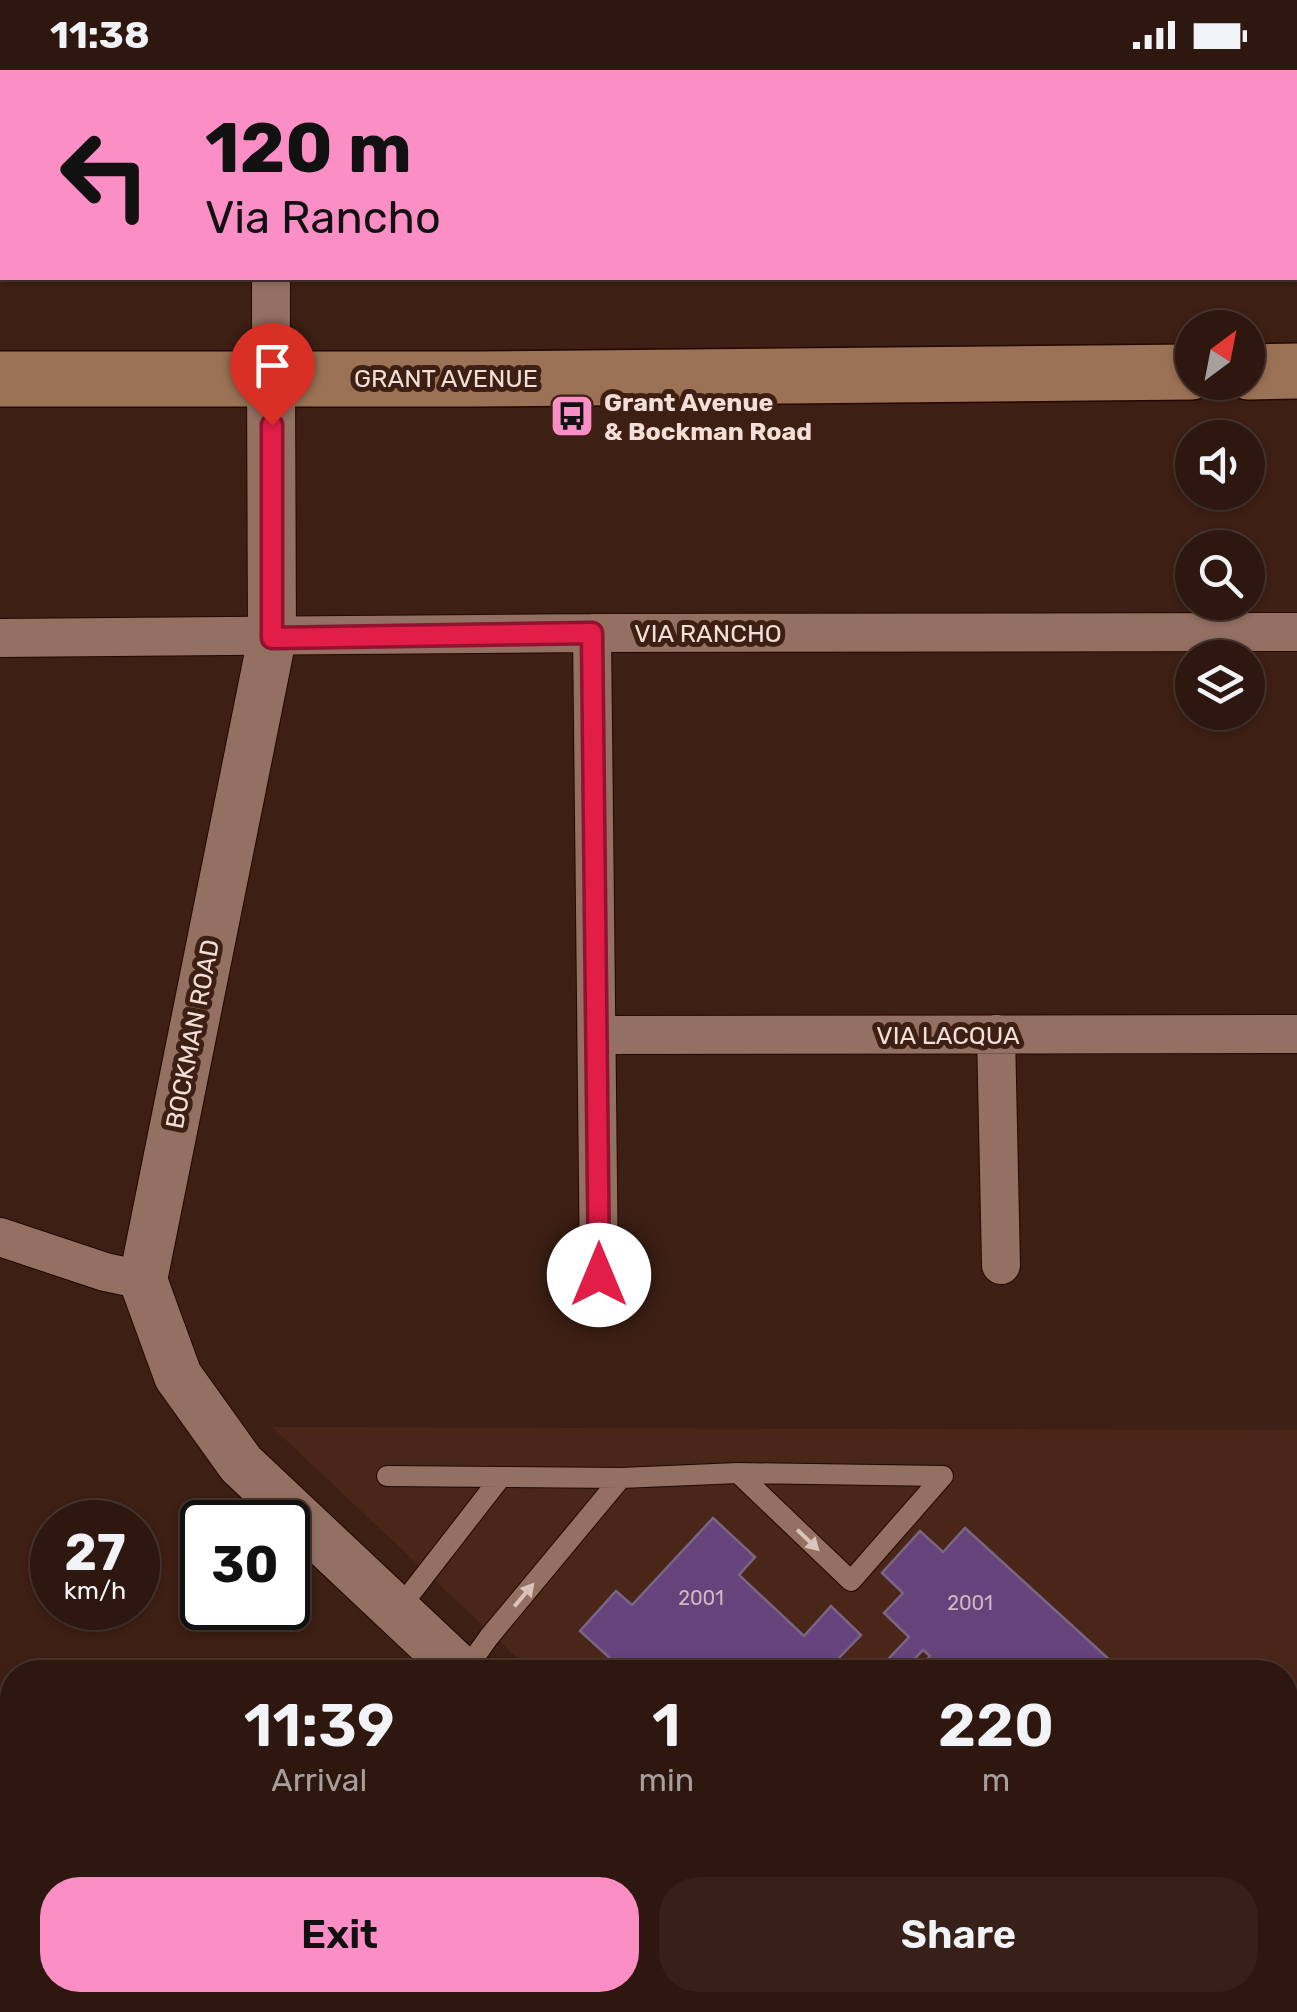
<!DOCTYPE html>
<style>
:root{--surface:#2e170f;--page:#362018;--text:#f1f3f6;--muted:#a79f9e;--line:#49362f;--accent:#fb8fc5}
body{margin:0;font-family:Rubik,sans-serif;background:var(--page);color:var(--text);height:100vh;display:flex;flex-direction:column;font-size:38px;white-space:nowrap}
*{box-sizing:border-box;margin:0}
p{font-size:32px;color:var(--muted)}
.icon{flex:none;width:55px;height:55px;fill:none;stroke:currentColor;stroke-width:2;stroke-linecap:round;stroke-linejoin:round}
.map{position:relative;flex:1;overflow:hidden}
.drawer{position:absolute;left:0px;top:1590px;width:1298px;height:352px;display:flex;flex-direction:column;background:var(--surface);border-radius:40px 40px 0 0;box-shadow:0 2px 8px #0004,0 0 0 2px var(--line)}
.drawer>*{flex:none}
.guide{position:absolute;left:0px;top:0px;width:1298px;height:210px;box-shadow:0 2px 8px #0004,0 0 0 2px var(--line);background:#fb8fc5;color:#111;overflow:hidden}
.needle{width:65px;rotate:32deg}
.buttons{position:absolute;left:1175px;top:240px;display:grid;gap:20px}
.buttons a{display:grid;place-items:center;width:90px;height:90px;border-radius:50%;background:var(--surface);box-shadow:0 2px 8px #0004,0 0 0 2px var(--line);font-size:50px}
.speed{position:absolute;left:30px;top:1430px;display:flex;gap:20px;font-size:50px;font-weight:700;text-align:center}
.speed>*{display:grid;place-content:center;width:130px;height:130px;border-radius:50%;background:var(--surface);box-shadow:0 2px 8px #0004,0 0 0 2px var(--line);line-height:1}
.speed small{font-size:25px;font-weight:400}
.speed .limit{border:5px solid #111;border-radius:15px;background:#fff;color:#111}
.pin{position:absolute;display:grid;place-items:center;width:85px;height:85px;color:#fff;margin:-102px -42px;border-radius:50% 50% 50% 0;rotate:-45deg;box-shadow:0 0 10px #0007}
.pin .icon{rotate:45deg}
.me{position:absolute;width:110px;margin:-55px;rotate:0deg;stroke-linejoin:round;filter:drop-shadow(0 0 8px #0008)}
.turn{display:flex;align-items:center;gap:35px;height:210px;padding:0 40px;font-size:45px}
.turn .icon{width:130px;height:130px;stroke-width:2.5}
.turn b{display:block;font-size:70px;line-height:85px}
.eta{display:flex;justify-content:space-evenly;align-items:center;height:170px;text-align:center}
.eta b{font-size:60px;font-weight:600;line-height:70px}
.action{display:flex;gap:20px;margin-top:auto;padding:20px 40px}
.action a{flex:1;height:115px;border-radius:40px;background:var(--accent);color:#111;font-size:40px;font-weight:600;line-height:115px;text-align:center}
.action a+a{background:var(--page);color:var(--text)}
.status{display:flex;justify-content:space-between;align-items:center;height:70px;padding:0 50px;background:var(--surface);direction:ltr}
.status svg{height:28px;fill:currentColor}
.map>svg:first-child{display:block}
.built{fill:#4a2618}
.building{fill:#66437b;stroke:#786684;stroke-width:2.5}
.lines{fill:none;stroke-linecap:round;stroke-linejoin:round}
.service-casing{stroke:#220801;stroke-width:22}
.minor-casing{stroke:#220801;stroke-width:40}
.tertiary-casing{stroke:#220801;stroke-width:50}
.secondary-casing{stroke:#220801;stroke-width:58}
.service{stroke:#937062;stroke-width:20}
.minor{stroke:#937062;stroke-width:38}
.tertiary{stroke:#937062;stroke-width:48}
.secondary{stroke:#9b7256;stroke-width:55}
.oneway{fill:#dbc3ba}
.route-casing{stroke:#92132f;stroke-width:25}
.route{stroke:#e11d48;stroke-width:18}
.labels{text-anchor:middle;stroke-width:10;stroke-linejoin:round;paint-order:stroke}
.number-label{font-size:20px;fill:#d0b8c0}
.street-label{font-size:25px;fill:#f3dfd7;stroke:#3d1f14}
.poi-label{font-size:25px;font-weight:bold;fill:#f3dfd7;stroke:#3d1f14;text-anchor:start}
</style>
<div class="status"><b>11:38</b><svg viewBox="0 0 49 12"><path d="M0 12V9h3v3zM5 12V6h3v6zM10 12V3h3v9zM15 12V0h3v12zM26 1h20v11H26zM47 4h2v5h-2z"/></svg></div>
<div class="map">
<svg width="1297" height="1942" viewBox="0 0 1297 1942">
<rect width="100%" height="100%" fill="#3d1f14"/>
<path class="built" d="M272 1357 1297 1360V1942H892L880 1930H1285V1602H532Z"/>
<path class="building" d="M713 1448 755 1487 739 1505 804 1566 831 1536 861 1565 837 1590 850 1602H625L580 1561 616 1521 632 1535Z
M965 1458 1123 1602H935L924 1593 930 1586 923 1580 902 1602H876L909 1567 884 1543 903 1523 882 1503 920 1461 943 1482Z
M1297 1755V1826L1285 1839V1768Z
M1285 1847 1297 1858V1942H1274L1261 1930H1285Z"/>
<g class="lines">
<defs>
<path id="service" d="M158 0V2
M925 0V2
M387 1406 501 1407
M621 1408 738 1403 943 1406 851 1511 738 1403
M397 1541 501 1407 621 1408 489 1567 464 1602"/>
<path id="minor" d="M1151 0V2
M1295 44H1297
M0 47H2
M271 208V309
M592 563 599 1205
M0 568 592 563 1297 562
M996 964 1001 1195
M599 965 1297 964
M0 1167 105 1202 143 1210
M0 1689 12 1701
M228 1942 237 1930
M757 1942 767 1930"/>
<path id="tertiary" d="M271 309 272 568 143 1210 178 1306 241 1394 462 1602
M807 1930 820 1942"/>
<path id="secondary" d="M1248 302 1297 301
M0 309H478L1192 302"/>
</defs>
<use href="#service" class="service-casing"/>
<use href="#minor" class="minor-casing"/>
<use href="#tertiary" class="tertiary-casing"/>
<use href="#secondary" class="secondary-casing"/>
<use href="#service" class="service"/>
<use href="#minor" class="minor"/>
<use href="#tertiary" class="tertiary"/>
<use href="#secondary" class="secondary"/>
</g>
<defs><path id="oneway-solid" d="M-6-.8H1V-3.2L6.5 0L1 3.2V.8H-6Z" transform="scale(2.5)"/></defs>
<g class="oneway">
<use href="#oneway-solid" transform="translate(808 1470) rotate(44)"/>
<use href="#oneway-solid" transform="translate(524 1525) rotate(-50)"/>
</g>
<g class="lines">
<defs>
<path id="route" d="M272 355V568L592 563 599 1205"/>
</defs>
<use href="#route" class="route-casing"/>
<use href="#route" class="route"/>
</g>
<defs>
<symbol id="bus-square" viewBox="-11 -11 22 22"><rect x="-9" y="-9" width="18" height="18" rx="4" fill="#fb8fc5" stroke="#3d1f14"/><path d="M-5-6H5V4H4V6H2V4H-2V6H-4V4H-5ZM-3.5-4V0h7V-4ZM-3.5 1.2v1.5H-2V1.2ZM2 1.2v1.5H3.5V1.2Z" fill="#111"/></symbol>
</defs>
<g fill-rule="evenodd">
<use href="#bus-square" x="547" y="321" width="50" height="50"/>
</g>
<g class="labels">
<g class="number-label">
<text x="701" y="1535">2001</text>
<text x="970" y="1540">2001</text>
</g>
<g class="street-label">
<text x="446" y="317">GRANT AVENUE</text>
<text x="708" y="572">VIA RANCHO</text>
<text transform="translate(192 964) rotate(-79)" y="9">BOCKMAN ROAD</text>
<text x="948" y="974">VIA LACQUA</text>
</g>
<g class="poi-label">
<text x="604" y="341">Grant Avenue<tspan x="604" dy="29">&amp; Bockman Road</tspan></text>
</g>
</g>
</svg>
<div class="buttons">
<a><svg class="needle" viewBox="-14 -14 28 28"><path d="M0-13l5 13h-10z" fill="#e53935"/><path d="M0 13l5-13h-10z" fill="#a79f9e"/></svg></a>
<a><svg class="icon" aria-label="sound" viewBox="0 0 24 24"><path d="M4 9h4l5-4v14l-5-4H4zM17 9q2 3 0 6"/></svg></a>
<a><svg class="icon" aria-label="search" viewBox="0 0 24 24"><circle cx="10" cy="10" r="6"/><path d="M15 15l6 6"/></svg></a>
<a><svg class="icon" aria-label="layers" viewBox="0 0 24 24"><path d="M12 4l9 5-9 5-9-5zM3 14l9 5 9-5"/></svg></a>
</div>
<div class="speed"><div>27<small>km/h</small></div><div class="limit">30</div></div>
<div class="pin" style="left:272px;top:355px;background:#d93025"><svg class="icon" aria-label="arrive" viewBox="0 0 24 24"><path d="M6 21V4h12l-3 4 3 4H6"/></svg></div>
<svg class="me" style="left:599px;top:1205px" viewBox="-20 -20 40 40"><circle r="19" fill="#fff"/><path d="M0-13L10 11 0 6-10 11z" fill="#e11d48"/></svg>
<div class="guide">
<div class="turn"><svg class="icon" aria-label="left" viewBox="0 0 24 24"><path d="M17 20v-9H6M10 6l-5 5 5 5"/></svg><div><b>120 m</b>Via Rancho</div></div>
</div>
<section class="drawer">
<div class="eta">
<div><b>11:39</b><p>Arrival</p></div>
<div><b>1</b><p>min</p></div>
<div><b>220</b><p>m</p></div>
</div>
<div class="action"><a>Exit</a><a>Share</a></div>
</section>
</div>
